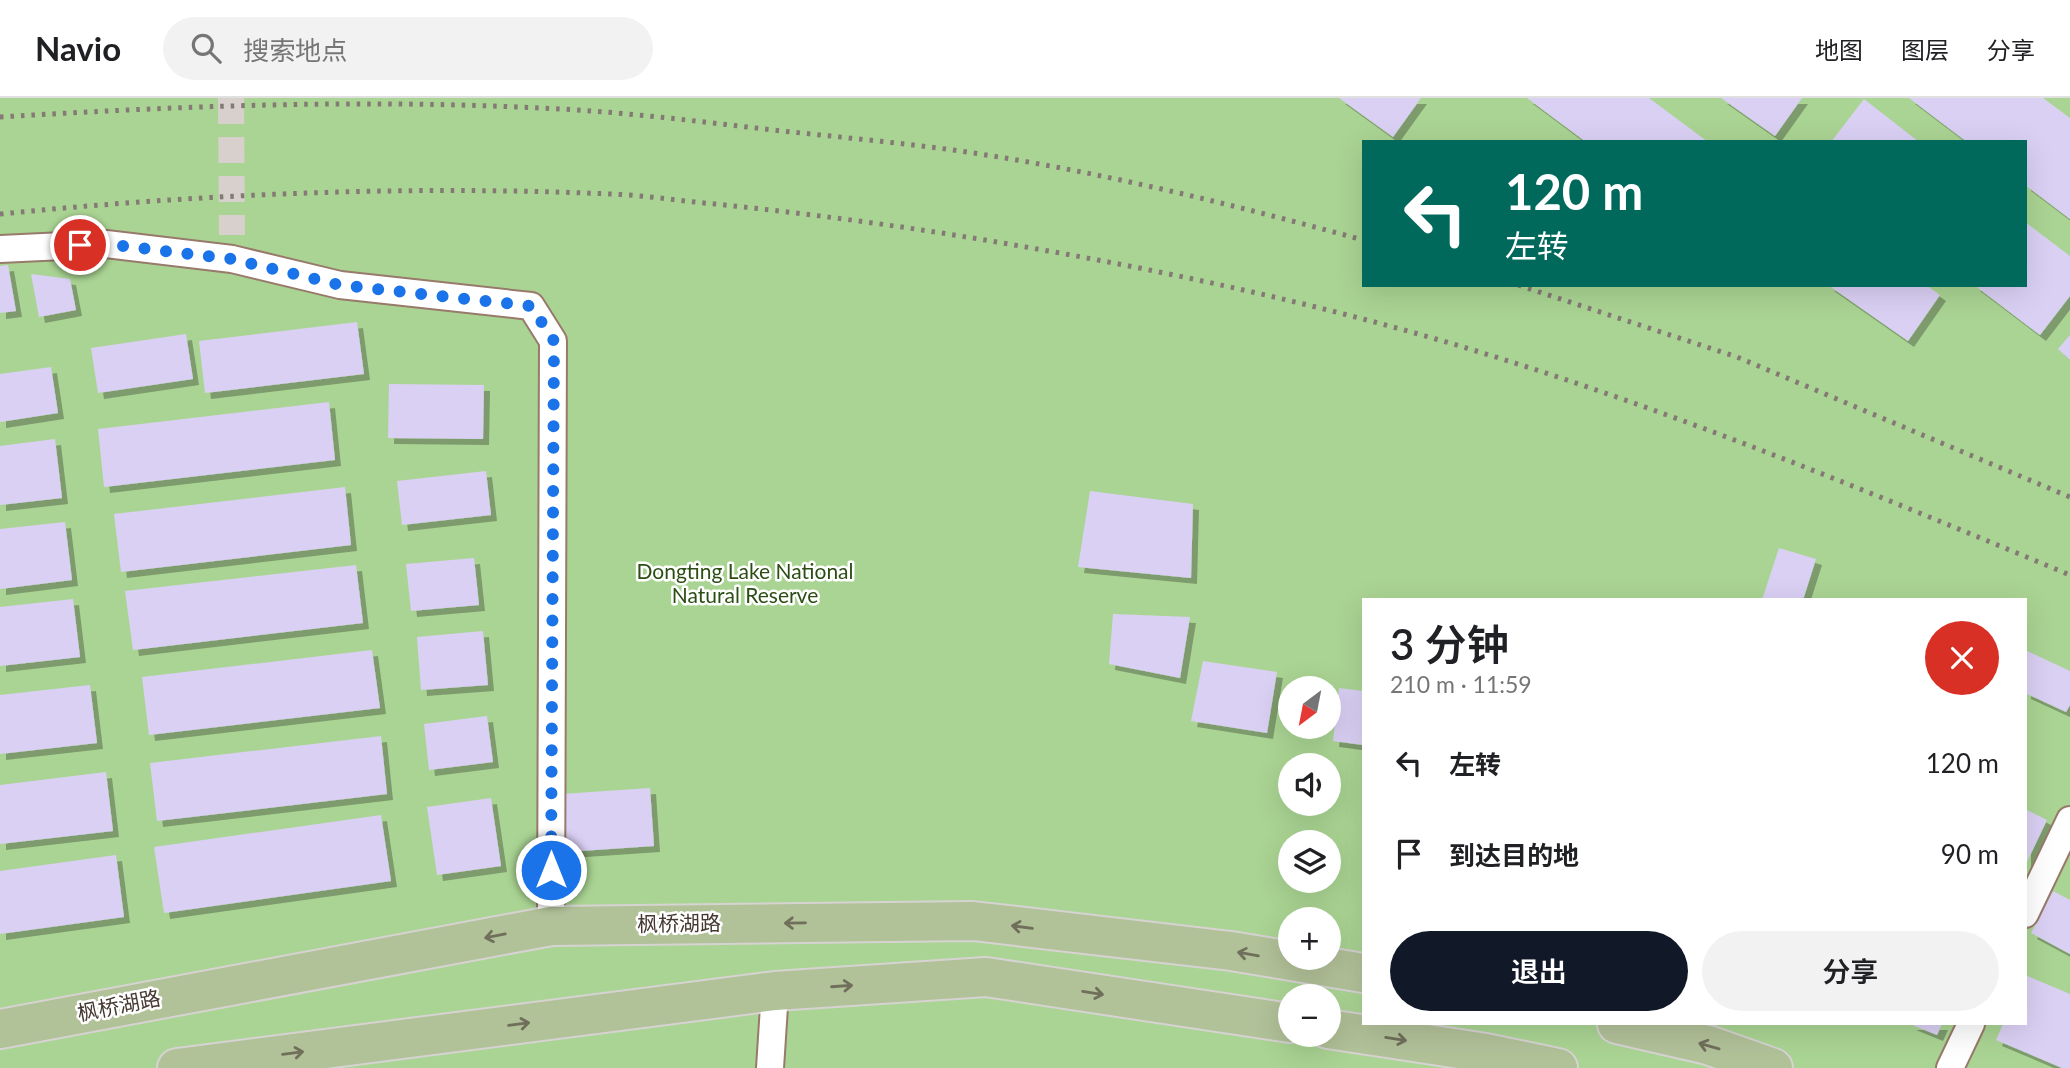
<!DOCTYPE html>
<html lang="zh">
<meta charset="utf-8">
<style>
:root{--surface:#fff;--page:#f2f2f2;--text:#202124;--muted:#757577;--line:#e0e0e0;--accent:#111827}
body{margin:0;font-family:Lato,"Noto Sans SC",sans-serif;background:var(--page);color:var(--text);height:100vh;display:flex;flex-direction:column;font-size:26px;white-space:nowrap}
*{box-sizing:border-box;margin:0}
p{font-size:23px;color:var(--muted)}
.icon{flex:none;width:38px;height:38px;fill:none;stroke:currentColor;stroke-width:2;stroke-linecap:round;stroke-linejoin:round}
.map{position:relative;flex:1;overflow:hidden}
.panel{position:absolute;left:1362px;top:500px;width:665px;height:427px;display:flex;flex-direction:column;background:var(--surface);border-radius:0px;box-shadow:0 7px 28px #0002}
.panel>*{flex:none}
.hud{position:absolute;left:1362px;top:42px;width:665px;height:147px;border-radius:0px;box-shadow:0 7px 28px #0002;background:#00695c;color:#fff;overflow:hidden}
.needle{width:46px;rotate:212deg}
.buttons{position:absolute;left:1278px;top:578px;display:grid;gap:14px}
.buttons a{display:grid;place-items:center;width:63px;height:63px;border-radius:50%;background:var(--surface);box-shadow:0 7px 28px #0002;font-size:35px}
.pin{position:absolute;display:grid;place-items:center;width:60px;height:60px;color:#fff;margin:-30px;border:4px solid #fff;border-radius:50%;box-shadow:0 2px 7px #0007}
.me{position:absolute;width:77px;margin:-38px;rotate:0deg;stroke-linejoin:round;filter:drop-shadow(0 0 5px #0008)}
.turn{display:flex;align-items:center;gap:24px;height:147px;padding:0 28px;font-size:32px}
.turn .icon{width:91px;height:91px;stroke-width:2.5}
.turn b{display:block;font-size:49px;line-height:60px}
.round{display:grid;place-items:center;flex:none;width:74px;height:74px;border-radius:37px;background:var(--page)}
.head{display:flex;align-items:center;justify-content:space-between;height:119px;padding:0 28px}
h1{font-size:42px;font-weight:600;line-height:52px}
.action{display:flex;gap:14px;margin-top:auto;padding:14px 28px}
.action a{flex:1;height:80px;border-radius:42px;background:var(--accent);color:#fff;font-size:28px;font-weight:600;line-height:80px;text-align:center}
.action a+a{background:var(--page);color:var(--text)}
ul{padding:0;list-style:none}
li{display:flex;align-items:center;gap:21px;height:91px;padding:0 28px}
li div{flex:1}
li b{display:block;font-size:26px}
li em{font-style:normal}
header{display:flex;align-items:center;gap:42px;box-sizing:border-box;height:98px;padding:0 35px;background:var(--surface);border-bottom:2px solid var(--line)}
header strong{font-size:33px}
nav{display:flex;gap:38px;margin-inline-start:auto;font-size:24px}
.search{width:490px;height:63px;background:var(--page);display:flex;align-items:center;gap:18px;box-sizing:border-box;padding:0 24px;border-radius:38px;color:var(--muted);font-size:26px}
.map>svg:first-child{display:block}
.green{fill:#aad493;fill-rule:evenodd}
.building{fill:#dad0f4;filter:url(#shadow)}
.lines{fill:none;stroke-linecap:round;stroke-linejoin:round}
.minor-tunnel{stroke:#d8d0cc;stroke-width:26;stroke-dasharray:26 13;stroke-linecap:butt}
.minor-casing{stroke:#977a6a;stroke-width:30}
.primary-casing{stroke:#d6d3d2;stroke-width:42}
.minor{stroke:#fff;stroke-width:26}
.primary{stroke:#b1c198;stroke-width:38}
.rail{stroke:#847974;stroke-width:5;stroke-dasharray:3.5 7;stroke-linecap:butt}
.oneway{stroke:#706f5b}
.route{stroke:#1a73e8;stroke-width:12;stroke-dasharray:0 21.6}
.labels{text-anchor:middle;stroke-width:5;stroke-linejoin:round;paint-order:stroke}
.park-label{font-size:21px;fill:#2c4e14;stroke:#fff}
.street-label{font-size:21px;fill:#453932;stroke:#fff}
</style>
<header>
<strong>Navio</strong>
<div class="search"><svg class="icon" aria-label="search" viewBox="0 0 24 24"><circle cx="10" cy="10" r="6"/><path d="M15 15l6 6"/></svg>搜索地点</div>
<nav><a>地图</a><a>图层</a><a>分享</a></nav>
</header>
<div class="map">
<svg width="2070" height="970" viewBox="0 0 2070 970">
<defs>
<filter id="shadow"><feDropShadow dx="6" dy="6" stdDeviation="0" flood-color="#0004"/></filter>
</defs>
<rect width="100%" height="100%" fill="#fdf6f3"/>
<path class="green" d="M0 0H2070V970H0ZM1363 44H2025V187H1363ZM1363 502H2025V926H1363ZM1290 590H1328V628H1290ZM1290 667H1328V705H1290ZM1290 744H1328V782H1290ZM1290 821H1328V859H1290ZM1290 898H1328V936H1290Z"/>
<path class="building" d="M1339 0H1421L1393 39Z
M1527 0H1649L1708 44H1586Z
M1721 0H1802L1775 38Z
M1909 0H2043L2070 20V121L2025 87V44H1967Z
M1864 1 1919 44H1831Z
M2025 124 2070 158V198L2040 237 1974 187H2025Z
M8 167 16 213 0 215V168Z
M31 176 70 181 76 212 39 219Z
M1828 187H1926L1940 197 1908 243Z
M357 224 364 276 205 295 199 243Z
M186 236 193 281 98 295 91 250Z
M2070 237V262L2058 251Z
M51 269 58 315 0 324V276Z
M389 286 484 287 483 341 388 340Z
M329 304 335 362 104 389 98 331Z
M55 341 62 400 0 407V348Z
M486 373 491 417 402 427 397 383Z
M345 389 351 447 121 474 114 416Z
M1090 393 1193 406 1191 480 1078 469Z
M65 424 72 482 0 491V431Z
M1779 450 1816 461 1803 502H1762Z
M474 460 479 507 411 513 406 466Z
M356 467 363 525 133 552 125 493Z
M73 501 80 559 0 568V509Z
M1113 516 1190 519 1180 580 1109 566Z
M483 533 488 587 421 592 417 539Z
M372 552 380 610 149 637 142 579Z
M2025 552 2070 573V607L2066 614 2025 595Z
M1203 563 1277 574 1267 635 1191 623Z
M90 587 97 645 0 656V597Z
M1339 590 1363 593V647L1333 643Z
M487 618 493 664 429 672 424 626Z
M381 638 387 696 157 723 150 665Z
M106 674 113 733 0 746V687Z
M650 690 654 748 551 755 547 697Z
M491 700 501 768 437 777 427 709Z
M2025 711 2047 722 2025 768Z
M381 717 391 783 164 815 154 749Z
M116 757 124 819 0 836V773Z
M2053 793 2070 802V856L2031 835Z
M2025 877 2070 896V970H2062L1996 942 2003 926H2025Z
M1910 926H1942L1937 937Z"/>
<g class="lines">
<path class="minor-tunnel" d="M231 0 232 137"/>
<defs>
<path id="minor" d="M0 151 106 146 232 161 340 187 531 208 553 243 551 828
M2025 816 2070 722
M770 970 775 893
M1950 970 1971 926"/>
<path id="primary" d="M1617 926 1708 947 1773 970
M0 931 551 828 973 823 1231 853 1363 875
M1328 931 1486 955 1558 970
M177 970 775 893 986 879 1290 925"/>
</defs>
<use href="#minor" class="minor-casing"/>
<use href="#primary" class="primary-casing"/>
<use href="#minor" class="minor"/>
<use href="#primary" class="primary"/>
<path class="rail" d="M0 19C179 8 359 1 539 10 617 13 695 23 773 32 828 38 883 43 938 50 1081 69 1224 104 1363 142
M0 116C202 96 406 87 609 96 644 97 680 103 715 106 793 114 871 124 948 136 1110 162 1271 194 1429 239 1648 302 1860 390 2070 477
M1518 187 1737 259 2070 399"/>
</g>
<defs><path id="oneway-shaft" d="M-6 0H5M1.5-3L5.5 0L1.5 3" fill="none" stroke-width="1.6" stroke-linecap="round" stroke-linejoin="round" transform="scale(1.75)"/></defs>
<g class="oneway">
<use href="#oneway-shaft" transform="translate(795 825) rotate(179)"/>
<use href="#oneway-shaft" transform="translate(1022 829) rotate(-173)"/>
<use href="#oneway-shaft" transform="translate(495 838) rotate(169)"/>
<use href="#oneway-shaft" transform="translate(1248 856) rotate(-170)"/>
<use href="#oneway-shaft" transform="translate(842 888) rotate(-4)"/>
<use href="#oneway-shaft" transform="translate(1093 895) rotate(9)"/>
<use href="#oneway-shaft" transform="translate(519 926) rotate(-7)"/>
<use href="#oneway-shaft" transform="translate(1396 941) rotate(9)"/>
<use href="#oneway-shaft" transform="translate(1709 948) rotate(-164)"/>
<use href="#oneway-shaft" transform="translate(293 955) rotate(-7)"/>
</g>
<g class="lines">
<path class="route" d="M80 147 106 146 232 161 340 187 531 208 554 243 551 772"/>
</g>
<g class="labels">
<g class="park-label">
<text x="745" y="481">Dongting Lake National<tspan x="745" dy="24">Natural Reserve</tspan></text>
</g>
<g class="street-label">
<text transform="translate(679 826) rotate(-1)" y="7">枫桥湖路</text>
<text transform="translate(119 908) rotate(-11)" y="7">枫桥湖路</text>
</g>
</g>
</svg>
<div class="buttons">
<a><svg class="needle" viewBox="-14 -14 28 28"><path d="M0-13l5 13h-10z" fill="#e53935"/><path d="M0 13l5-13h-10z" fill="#757577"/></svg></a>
<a><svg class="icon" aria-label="sound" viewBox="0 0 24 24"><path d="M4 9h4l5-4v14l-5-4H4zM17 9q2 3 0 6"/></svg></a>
<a><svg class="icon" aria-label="layers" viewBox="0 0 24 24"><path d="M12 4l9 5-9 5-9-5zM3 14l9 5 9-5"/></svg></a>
<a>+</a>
<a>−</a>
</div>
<div class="pin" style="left:80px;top:147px;background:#d93025"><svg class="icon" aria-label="arrive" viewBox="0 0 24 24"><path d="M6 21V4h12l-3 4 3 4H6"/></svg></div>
<svg class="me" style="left:551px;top:772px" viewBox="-20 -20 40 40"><circle r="17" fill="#1a73e8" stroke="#fff" stroke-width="3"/><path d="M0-11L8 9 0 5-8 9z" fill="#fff"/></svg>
<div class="hud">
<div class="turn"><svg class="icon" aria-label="left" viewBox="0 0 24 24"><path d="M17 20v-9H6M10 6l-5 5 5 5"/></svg><div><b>120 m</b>左转</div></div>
</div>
<section class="panel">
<div class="head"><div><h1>3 分钟</h1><p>210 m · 11:59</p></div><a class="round" style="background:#d93025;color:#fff"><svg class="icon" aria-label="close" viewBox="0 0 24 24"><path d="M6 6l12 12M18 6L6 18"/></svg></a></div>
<ul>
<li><svg class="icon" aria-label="left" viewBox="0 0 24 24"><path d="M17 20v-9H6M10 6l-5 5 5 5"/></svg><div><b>左转</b></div><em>120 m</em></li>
<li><svg class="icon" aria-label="arrive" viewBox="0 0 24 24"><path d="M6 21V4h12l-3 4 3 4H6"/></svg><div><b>到达目的地</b></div><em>90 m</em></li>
</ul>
<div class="action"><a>退出</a><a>分享</a></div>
</section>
</div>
